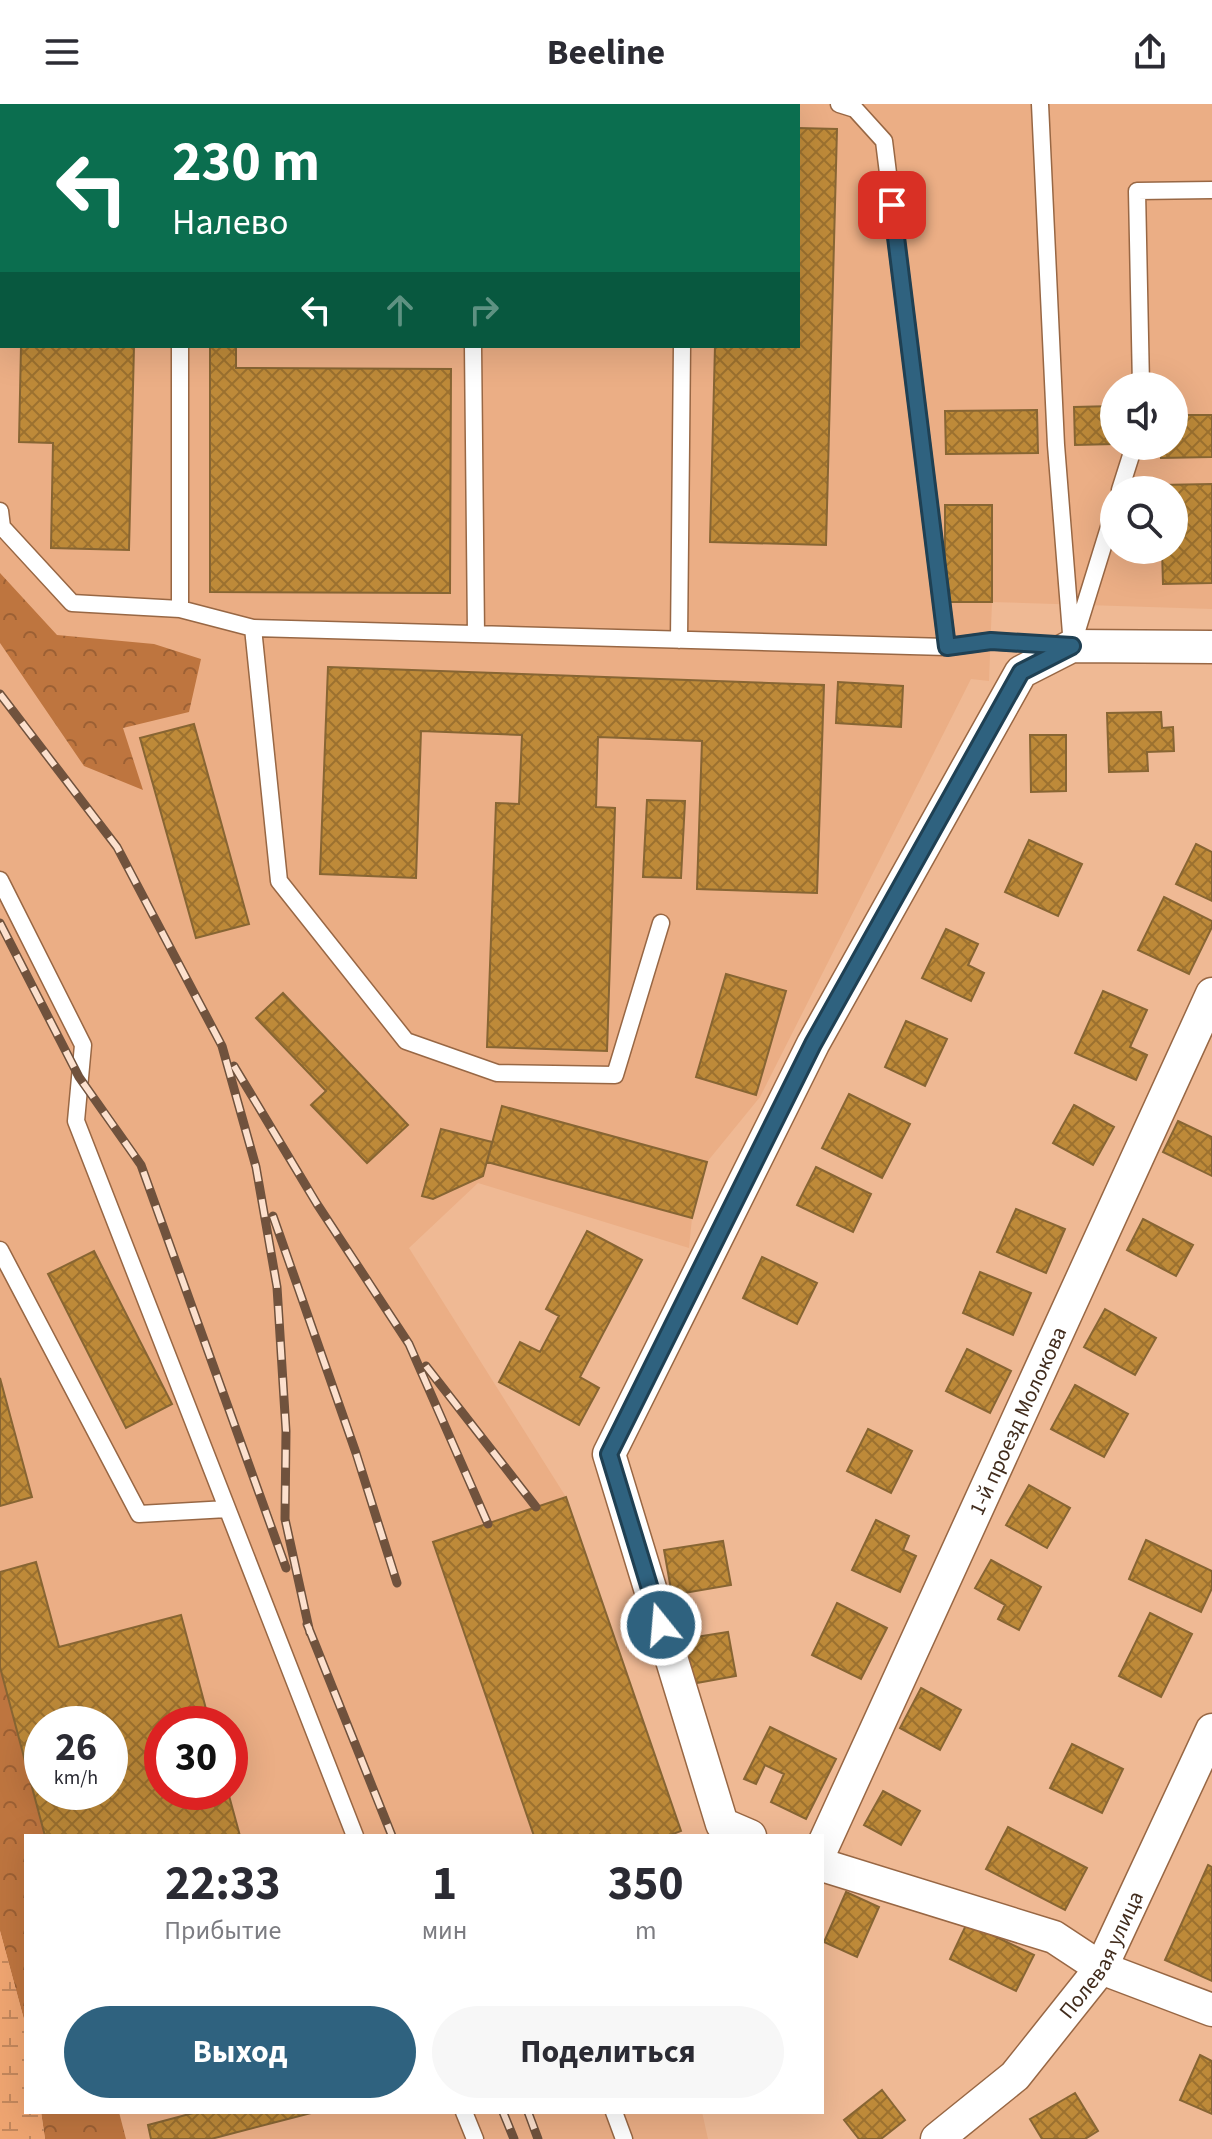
<!DOCTYPE html>
<html lang="ru">
<meta charset="utf-8">
<style>
:root{--surface:#fff;--page:#f7f7f7;--text:#2b2b33;--muted:#7c7c81;--accent:#2f627f}
body{margin:0;font-family:"Source Sans 3",sans-serif;background:var(--page);color:var(--text);height:100vh;display:flex;flex-direction:column;font-size:30px;white-space:nowrap}
*{box-sizing:border-box;margin:0}
p{font-size:26px;color:var(--muted)}
.icon{flex:none;width:44px;height:44px;fill:none;stroke:currentColor;stroke-width:2;stroke-linecap:round;stroke-linejoin:round}
.map{position:relative;flex:1;overflow:hidden}
.side{position:absolute;left:24px;top:1730px;width:800px;height:280px;display:flex;flex-direction:column;background:var(--surface);border-radius:0px;box-shadow:0 8px 32px #0002}
.side>*{flex:none}
.top-card{position:absolute;left:0px;top:0px;width:800px;height:244px;box-shadow:0 8px 32px #0002;background:#0b6e4f;color:#fff;overflow:hidden}
.tools{position:absolute;left:1100px;top:268px;display:grid;gap:16px}
.tools a{display:grid;place-items:center;width:88px;height:88px;border-radius:50%;background:var(--surface);box-shadow:0 8px 32px #0002;font-size:40px}
.speed{position:absolute;left:24px;top:1602px;display:flex;gap:16px;font-size:40px;font-weight:700;text-align:center}
.speed>*{display:grid;place-content:center;width:104px;height:104px;border-radius:50%;background:var(--surface);box-shadow:0 8px 32px #0002;line-height:1}
.speed small{font-size:20px;font-weight:400}
.speed .limit{border:12px solid #d22;background:#fff;color:#111}
.pin{position:absolute;display:grid;place-items:center;width:68px;height:68px;color:#fff;margin:-34px;border-radius:16px;box-shadow:0 4px 12px #0006}
.me{position:absolute;width:88px;margin:-44px;rotate:343deg;stroke-linejoin:round;filter:drop-shadow(0 0 6px #0008)}
.turn{display:flex;align-items:center;gap:28px;height:168px;padding:0 40px;font-size:36px}
.turn .icon{width:104px;height:104px;stroke-width:2.5}
.turn b{display:block;font-size:56px;line-height:68px}
.lanes{display:flex;align-items:center;height:76px;padding:0 40px;background:#0003;justify-content:center;gap:40px;direction:ltr}
.lanes .off{opacity:.35}
.eta{display:flex;justify-content:space-evenly;align-items:center;height:136px;text-align:center}
.eta b{font-size:48px;font-weight:700;line-height:56px}
.cta{display:flex;gap:16px;margin-top:auto;padding:16px 40px}
.cta a{flex:1;height:92px;border-radius:48px;background:var(--accent);color:#fff;font-size:32px;font-weight:700;line-height:92px;text-align:center}
.cta a+a{background:var(--page);color:var(--text)}
header{display:flex;justify-content:space-between;align-items:center;height:104px;padding:0 40px;background:var(--surface);font-size:36px;font-weight:700}
.map>svg:first-child{display:block}
.built{fill:#ebae85;fill-rule:evenodd}
.forest{fill:url(#forest-crowns)}
.wetland{fill:url(#wetland-marsh)}
.building{fill:url(#building-cross-hatch);stroke:#876533;stroke-width:2;fill-rule:evenodd}
.lines{fill:none;stroke-linecap:round;stroke-linejoin:round}
.lane-casing{stroke:#986744;stroke-width:19}
.street-casing{stroke:#986744;stroke-width:35}
.lane{stroke:#fff;stroke-width:16}
.street{stroke:#fff;stroke-width:32}
.rail-casing{stroke:#70523d;stroke-width:9}
.rail{stroke:#fce0cd;stroke-width:6;stroke-dasharray:18;stroke-linecap:butt}
.route-casing{stroke:#1f4053;stroke-width:20}
.route{stroke:#2f627f;stroke-width:14}
.labels{text-anchor:middle;stroke-width:8;stroke-linejoin:round;paint-order:stroke}
.street-label{font-size:22px;fill:#412c1d;stroke:#fce0cd}
</style>
<header><svg class="icon" aria-label="menu" viewBox="0 0 24 24"><path d="M4 6h16M4 12h16M4 18h16"/></svg>Beeline<svg class="icon" aria-label="share" viewBox="0 0 24 24"><path d="M12 15V3M7 8l5-5 5 5M5 13v7h14v-7"/></svg></header>
<div class="map">
<svg width="1212" height="2035" viewBox="0 0 1212 2035">
<defs>
<pattern id="forest-crowns" width="20" height="18" patternUnits="userSpaceOnUse" patternTransform="scale(2)"><rect width="20" height="18" fill="#be753f"/><path d="M2 6a3 3 0 1 1 6 0M12 15a3 3 0 1 1 6 0" fill="none" stroke="#9c6034"/></pattern>
<pattern id="wetland-marsh" width="20" height="14" patternUnits="userSpaceOnUse" patternTransform="scale(2)"><rect width="20" height="14" fill="#efa571"/><path d="M1 5h8M5 5V1M11 12h8M15 12V8" fill="none" stroke="#c3875c"/></pattern>
<pattern id="building-cross-hatch" width="8" height="8" patternUnits="userSpaceOnUse" patternTransform="scale(2)"><rect width="8" height="8" fill="#be8a39"/><path d="M0 0l8 8M0 8l8-8" fill="none" stroke="#9c712f"/></pattern>
</defs>
<rect width="100%" height="100%" fill="#efb994"/>
<path class="built" d="M0 0H1212V505L992 498 989 577 971 575 760 993 707 1058 692 1114 689 1144 478 1079 409 1144 566 1393 681 1727 668 1732H45L0 1563ZM2 2H798V242H2ZM1114 282H1174V342H1114ZM1114 386H1174V446H1114ZM42 1620H110V1688H42ZM162 1620H230V1688H162Z
M119 2008H702L708 2035H126Z"/>
<path class="forest" d="M0 469 57 531 154 540 201 555 189 608 123 624 143 686 84 662 0 539Z
M0 1563 45 1732H26V1923L0 1827Z
M41 2008H119L126 2035H45Z"/>
<path class="wetland" d="M0 1827 26 1923V2008H41L45 2035H0Z"/>
<path class="building" d="M27 0H140L27 2Z
M503 0H650L503 2Z
M798 24 837 25 826 441 710 438 715 242H798Z
M21 242H134L129 446 51 444 53 339 19 338Z
M210 242H236V264L451 265 450 489 210 488Z
M1114 302V340L1075 341 1074 303Z
M1037 306 1038 349 946 350 945 307Z
M1174 311H1212V353L1161 354V342H1174Z
M1212 380V479L1163 480 1162 446H1174V386H1160V381Z
M945 401H992V498H945Z
M328 563 824 581 817 789 697 785 702 637 598 633 596 703 615 704 607 947 487 943 496 699 519 700 522 631 421 627 416 774 320 770Z
M838 578 903 582 901 623 836 619Z
M1161 608 1162 624 1173 623 1174 647 1147 648 1148 667 1109 668 1107 609Z
M194 620 249 820 196 834 140 634Z
M1030 631H1066V687L1031 688Z
M647 696 685 697 681 774 643 773Z
M1029 736 1082 760 1058 812 1005 788Z
M1196 740 1212 748V797L1176 780Z
M1164 793 1212 817V823L1189 870 1138 846Z
M946 825 978 840 968 861 984 869 971 897 922 874Z
M726 870 786 887 756 991 696 973Z
M1103 887 1147 906 1130 943 1147 951 1136 976 1075 949Z
M283 889 408 1021 367 1059 311 1001 326 987 256 914Z
M906 917 947 935 925 982 885 963Z
M849 990 910 1020 882 1074 822 1044Z
M1074 1001 1114 1023 1093 1061 1053 1039Z
M502 1002 707 1058 692 1114 487 1058Z
M1178 1017 1212 1033V1072L1163 1048Z
M441 1025 492 1038 483 1072 433 1095 422 1092Z
M816 1063 871 1090 853 1128 797 1101Z
M1016 1105 1065 1125 1046 1169 997 1148Z
M1143 1115 1193 1141 1176 1172 1127 1146Z
M587 1127 642 1156 580 1273 599 1284 579 1321 499 1278 520 1238 540 1248 559 1212 546 1205Z
M94 1147 172 1300 126 1324 48 1170Z
M762 1153 817 1179 797 1220 743 1194Z
M980 1168 1031 1189 1013 1231 963 1209Z
M1105 1205 1156 1234 1135 1271 1084 1243Z
M967 1245 1011 1267 990 1309 946 1287Z
M0 1274 32 1393 0 1402Z
M1075 1281 1128 1310 1104 1353 1051 1325Z
M868 1325 912 1347 891 1389 847 1367Z
M1029 1381 1070 1404 1047 1444 1006 1421Z
M566 1393 681 1727 668 1732H534L433 1438Z
M876 1416 909 1432 903 1446 916 1452 900 1488 852 1466Z
M1146 1436 1212 1467V1484L1201 1508 1129 1475Z
M723 1437 731 1481 672 1491 664 1446Z
M991 1456 1041 1483 1019 1526 998 1515 1005 1501 975 1484Z
M36 1458 59 1543 181 1511 210 1620H162V1688H228L240 1732H45L0 1563V1468ZM42 1620H110V1688H42Z
M837 1499 887 1524 861 1575 812 1551Z
M1150 1509 1192 1530 1161 1593 1119 1572Z
M728 1528 736 1572 691 1580 683 1535Z
M921 1584 961 1606 940 1646 900 1624Z
M770 1623 836 1655 806 1715 771 1698 784 1670 765 1661 756 1680 744 1675Z
M1072 1640 1123 1665 1102 1709 1050 1684Z
M883 1687 920 1707 901 1741 864 1721Z
M1008 1723 1087 1764 1065 1806 986 1765Z
M1208 1761 1212 1763V1877L1165 1856Z
M846 1788 879 1803 857 1853 824 1838Z
M967 1819 1034 1851 1016 1887 950 1855Z
M1200 1951 1212 1957V2010L1180 1996Z
M882 1986 905 2016 881 2035H859L844 2016Z
M1075 1989 1098 2027 1085 2035H1042L1030 2015Z
M197 2008H315L211 2035H151L148 2021Z"/>
<g class="lines">
<defs>
<path id="lane" d="M839 0 855 5 884 37 947 543
M1040 0 1056 341 1072 542
M180 2V0
M685 2V0
M473 242 476 530
M1141 282 1137 87 1212 86
M1120 386 1134 342
M0 407 2 423 72 499 180 505 253 524 947 543 991 537 1062 542
M180 505V242
M253 524 279 777 406 937 497 969 615 971 661 819
M1075 533 1114 407
M679 536 682 242
M0 776 83 941 76 1017 355 1732
M0 1146 139 1410 227 1405
M464 2008 475 2035
M614 2008 624 2035"/>
<g id="street">
<path d="M750 1732 722 1720 609 1350 813 940 1021 568 1072 542 1212 543"/>
<path id="s1" d="M822 1744 1212 890"/>
<path d="M822 1761 1054 1833 1101 1864 1212 1906"/>
<path id="s2" d="M937 2035 1015 1972 1101 1864 1212 1626"/>
</g>
</defs>
<use href="#lane" class="lane-casing"/>
<use href="#street" class="street-casing"/>
<use href="#lane" class="lane"/>
<use href="#street" class="street"/>
<defs>
<path id="rail" d="M0 590 117 743 222 942 256 1063 277 1183 286 1327 285 1415 310 1529
M0 819 79 973 141 1061 286 1464
M234 962 317 1100 409 1240 488 1420
M273 1112 356 1349 397 1479
M426 1262 536 1403
M307 1520 392 1732
M503 2008 514 2035
M528 2008 538 2035"/>
</defs>
<use href="#rail" class="rail-casing"/>
<use href="#rail" class="rail"/>
</g>
<g class="lines">
<defs>
<path id="route" d="M661 1521 609 1350 813 940 1021 568 1072 542 991 537 947 543 892 101"/>
</defs>
<use href="#route" class="route-casing"/>
<use href="#route" class="route"/>
</g>
<g class="labels">
<g class="street-label">
<text dy="8" stroke="none"><textPath href="#s1" startOffset="470">1-й проезд Молокова</textPath></text>
<text dy="8" stroke="none"><textPath href="#s2" startOffset="250">Полевая улица</textPath></text>
</g>
</g>
</svg>
<div class="tools">
<a><svg class="icon" aria-label="sound" viewBox="0 0 24 24"><path d="M4 9h4l5-4v14l-5-4H4zM17 9q2 3 0 6"/></svg></a>
<a><svg class="icon" aria-label="search" viewBox="0 0 24 24"><circle cx="10" cy="10" r="6"/><path d="M15 15l6 6"/></svg></a>
</div>
<div class="speed"><div>26<small>km/h</small></div><div class="limit">30</div></div>
<div class="pin" style="left:892px;top:101px;background:#d93025"><svg class="icon" aria-label="arrive" viewBox="0 0 24 24"><path d="M6 21V4h12l-3 4 3 4H6"/></svg></div>
<svg class="me" style="left:661px;top:1521px" viewBox="-20 -20 40 40"><circle r="17" fill="#2f627f" stroke="#fff" stroke-width="3"/><path d="M0-11L8 9 0 5-8 9z" fill="#fff"/></svg>
<div class="top-card">
<div class="turn"><svg class="icon" aria-label="left" viewBox="0 0 24 24"><path d="M17 20v-9H6M10 6l-5 5 5 5"/></svg><div><b>230 m</b>Налево</div></div>
<div class="lanes"><svg class="icon" aria-label="left" viewBox="0 0 24 24"><path d="M17 20v-9H6M10 6l-5 5 5 5"/></svg><svg class="icon off" aria-label="ahead" viewBox="0 0 24 24"><path d="M12 20V5M6 11l6-6 6 6"/></svg><svg class="icon off" aria-label="right" viewBox="0 0 24 24"><path d="M7 20v-9h11M14 6l5 5-5 5"/></svg></div>
</div>
<section class="side">
<div class="eta">
<div><b>22:33</b><p>Прибытие</p></div>
<div><b>1</b><p>мин</p></div>
<div><b>350</b><p>m</p></div>
</div>
<div class="cta"><a>Выход</a><a>Поделиться</a></div>
</section>
</div>
